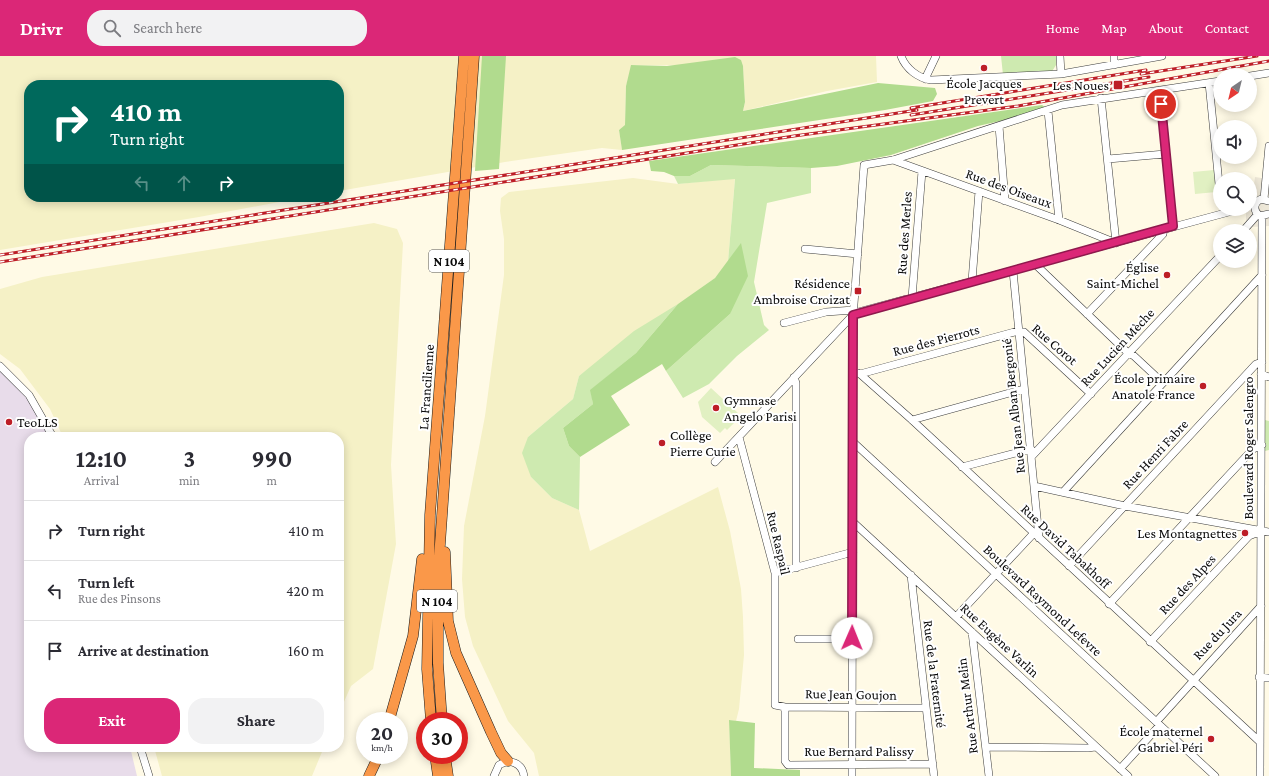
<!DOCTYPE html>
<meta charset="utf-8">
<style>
:root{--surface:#fff;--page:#f2f2f3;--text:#2b2b33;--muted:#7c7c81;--line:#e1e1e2;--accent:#db2777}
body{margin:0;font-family:"Crimson Pro",serif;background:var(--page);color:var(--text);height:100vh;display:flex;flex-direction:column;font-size:15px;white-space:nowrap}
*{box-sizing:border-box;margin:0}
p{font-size:13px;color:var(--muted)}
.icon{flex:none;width:22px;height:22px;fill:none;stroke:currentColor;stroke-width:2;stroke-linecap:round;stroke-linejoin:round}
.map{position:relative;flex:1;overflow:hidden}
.details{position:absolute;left:24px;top:376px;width:320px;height:320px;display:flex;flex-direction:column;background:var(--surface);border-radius:16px;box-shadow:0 2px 10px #0003}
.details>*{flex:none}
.guide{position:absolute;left:24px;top:24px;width:320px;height:122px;border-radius:16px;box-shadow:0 2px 10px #0003;background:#00695c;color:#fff;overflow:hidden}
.needle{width:26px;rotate:215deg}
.controls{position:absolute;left:1213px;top:12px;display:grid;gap:8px}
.controls a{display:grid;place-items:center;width:44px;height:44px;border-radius:50%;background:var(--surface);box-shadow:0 2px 10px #0003;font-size:20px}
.speed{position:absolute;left:356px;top:656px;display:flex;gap:8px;font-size:20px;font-weight:700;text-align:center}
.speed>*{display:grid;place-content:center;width:52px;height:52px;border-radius:50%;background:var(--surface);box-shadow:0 2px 10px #0003;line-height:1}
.speed small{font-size:10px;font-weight:400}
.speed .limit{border:6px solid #d22;background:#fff;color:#111}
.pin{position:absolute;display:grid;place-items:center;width:34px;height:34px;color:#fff;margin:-17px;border:2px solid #fff;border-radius:50%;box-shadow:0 1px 4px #0007}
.me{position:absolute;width:44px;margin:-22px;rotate:1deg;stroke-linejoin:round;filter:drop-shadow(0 0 3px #0008)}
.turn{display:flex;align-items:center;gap:14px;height:84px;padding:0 20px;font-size:18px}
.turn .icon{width:52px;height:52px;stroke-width:2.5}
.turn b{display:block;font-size:28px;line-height:34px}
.lanes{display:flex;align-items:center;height:38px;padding:0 20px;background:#0003;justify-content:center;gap:20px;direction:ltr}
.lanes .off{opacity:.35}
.eta{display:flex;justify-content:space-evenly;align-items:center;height:68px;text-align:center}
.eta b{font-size:24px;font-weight:700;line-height:28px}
.primary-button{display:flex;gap:8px;margin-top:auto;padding:8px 20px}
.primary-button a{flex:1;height:46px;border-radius:16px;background:var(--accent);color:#fff;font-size:16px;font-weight:700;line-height:46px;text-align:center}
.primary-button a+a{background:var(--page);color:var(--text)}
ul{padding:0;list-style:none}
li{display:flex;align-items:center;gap:12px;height:60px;padding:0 20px;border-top:1px solid var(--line)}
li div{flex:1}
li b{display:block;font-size:15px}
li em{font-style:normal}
header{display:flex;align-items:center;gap:24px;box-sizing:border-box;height:56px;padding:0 20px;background:var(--accent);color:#fff}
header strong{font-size:19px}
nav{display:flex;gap:22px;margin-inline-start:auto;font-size:14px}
.search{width:280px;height:36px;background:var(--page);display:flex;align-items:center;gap:10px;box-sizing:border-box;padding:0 14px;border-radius:16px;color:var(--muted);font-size:15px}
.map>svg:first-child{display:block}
.industrial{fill:#e8dcea}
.farmland{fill:#f5f1c6}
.green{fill:#ceeab0}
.forest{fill:#b1db8e}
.pitch{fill:#e1f0c2}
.plaza{fill:#ede7d7}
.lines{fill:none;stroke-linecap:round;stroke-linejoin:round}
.minor-casing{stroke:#3d3d3d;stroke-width:8}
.highway-casing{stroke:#1b1b1b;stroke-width:11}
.minor{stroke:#fff;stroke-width:7}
.highway{stroke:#fa9849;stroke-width:10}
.rail-casing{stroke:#bd1e27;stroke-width:3}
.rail{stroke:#fff;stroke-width:1.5;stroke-dasharray:4.5;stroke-linecap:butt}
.route-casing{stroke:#8e194d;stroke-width:10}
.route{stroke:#db2777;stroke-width:7}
.poi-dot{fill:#bd1e27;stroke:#fff;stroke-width:1.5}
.labels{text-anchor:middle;stroke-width:4;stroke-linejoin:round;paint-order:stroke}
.shield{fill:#fff;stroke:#545454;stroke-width:1}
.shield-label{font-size:13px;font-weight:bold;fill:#0a0a0a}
.poi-label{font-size:14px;fill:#0a0a0a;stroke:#fff;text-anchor:end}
.street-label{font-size:14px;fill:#0a0a0a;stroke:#fff}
</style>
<header>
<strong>Drivr</strong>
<div class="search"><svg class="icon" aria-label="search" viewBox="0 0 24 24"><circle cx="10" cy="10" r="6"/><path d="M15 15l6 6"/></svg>Search here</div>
<nav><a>Home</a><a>Map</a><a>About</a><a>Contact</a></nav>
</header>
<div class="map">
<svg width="1269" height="720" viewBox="0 0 1269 720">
<rect width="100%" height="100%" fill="#fffae6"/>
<path class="industrial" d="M0 315 15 323 52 381H29V691H130L137 720H0Z"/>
<path class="farmland" d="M0 0H876L877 26 827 35 743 55 745 46 743 10 632 9 626 30 625 70 619 74 622 94 602 92 505 106 339 135V29H29V141H306L199 161 0 194Z
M633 122 678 128 735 122 728 206 715 222 579 320 573 343 528 381 531 421 552 442 579 454 590 495 718 431 730 475 741 533 743 561 744 599 739 653 736 665 729 664 731 720H539L534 697 508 665 473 590 465 561 462 523 464 470 485 360 504 219V183L500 155 501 142 509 136Z
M374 167 397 173 403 187 391 409 396 488 373 613 351 630 339 657V381H63L50 353 20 313 0 298V233L42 221Z
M154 691H324L312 720H162Z"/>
<path class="green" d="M1001 0H1056V9L1051 17 1003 19Z
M711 109 811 112V137L767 147 754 226 764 269 769 274 737 300 709 328 683 342 666 315 730 258 741 188 728 206 735 123 678 128 674 120H690Z
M678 248 636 297 591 334 593 348 563 372 569 390 580 401 579 454 552 442 531 421 522 397 528 381 573 343 579 320 634 275Z
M1265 364 1269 365V394L1265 395Z"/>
<path class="forest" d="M482 0H506L499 113 475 115Z
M735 1 741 4 743 10 745 46 743 55 878 27 935 32 937 38 933 45 885 54 622 94 619 74 625 69 626 30 631 9 667 10Z
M1042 49 1045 51 1044 55 978 70 891 99 837 110 811 112 711 109 690 120H674L664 116 651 115 649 105Z
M741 187 748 220 730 258 666 315 662 308 611 340 630 369 580 401 569 390 563 372 593 348 590 334 636 297 678 248 715 222Z
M729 664 755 667 754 712 800 714V720H731Z"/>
<path class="pitch" d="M1214 114 1216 136 1195 138 1193 116Z
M711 332 738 357 734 361 737 364 727 374 725 372 720 377 702 361 698 346Z"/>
<path class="plaza" d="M1255 121 1268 123 1269 121V170L1251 171 1250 168 1246 167V153H1250V128L1254 129Z"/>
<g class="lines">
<defs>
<path id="minor" d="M901 0C906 13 918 22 931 24L1061 18 1162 0
M1060 0 1061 18
M1114 0V9
M1250 20 1269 17
M925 23 936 0
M1209 27 1220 138
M1160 34 1173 170
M1101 42 1116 187
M1048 55 1059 164
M999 70 1005 145
M1108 103 1165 98
M893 104 1059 164 1116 187
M1264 143 1269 90
M1269 145 1261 143C1253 147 1253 155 1260 160L1269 158
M1243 175 1258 158
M805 193 858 198
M1036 209 1126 295 1134 300 1163 327
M1013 215 1039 482
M972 225 979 135
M912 242 922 115
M1087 258 1163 178 1164 172
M784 267 826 256 854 254
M0 310 29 339 53 381
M853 315 860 318 912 364 1260 686
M860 318 1018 275 1024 276 1091 338
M1261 318 1269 321
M794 321 796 327V512
M912 364 1024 333
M739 381 775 517V649L785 651 926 652
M853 386 1215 720
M1032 400 1220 200
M715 406 853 259 858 256 1240 153
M962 411 1031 393
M1034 430 1125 450 1269 476
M1063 436 1262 219
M854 467 1128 720
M1069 510 1256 308 1262 306
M775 517 853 496
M911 519 934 720
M1109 548 1253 393 1262 389
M956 561 1034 477
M972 576 989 720
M798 583H852
M1150 586 1249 480 1261 475
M1259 621 1269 622
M785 651V705L788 709 933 708
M1157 665 1261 550
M140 691 149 720
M986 691 1088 692 1095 691
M1120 713 1159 670
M494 720 499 709C510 702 522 707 524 720
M852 720 853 262 864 109 893 104 1062 49 1220 25
M1260 720 1262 160"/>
<path id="highway" d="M445 496 448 565 456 597 491 676 501 697 508 705
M389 665 413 580 422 503
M431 665 427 613 430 459 464 0
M442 665 438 607V517L474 0
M435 699 438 720
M445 699 448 720
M369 720 379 699"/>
</defs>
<use href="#minor" class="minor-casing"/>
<use href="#highway" class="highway-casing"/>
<use href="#minor" class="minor"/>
<use href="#highway" class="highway"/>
<defs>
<path id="rail" d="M1141 18 1257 0
M911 52 1146 14
M911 59 1149 21
M0 199 917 54
M0 206 794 80 1018 50 1269 5"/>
</defs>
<use href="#rail" class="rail-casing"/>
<use href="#rail" class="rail"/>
</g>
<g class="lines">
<defs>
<path id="route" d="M852 582 853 259 1173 170 1161 48"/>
</defs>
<use href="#route" class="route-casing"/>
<use href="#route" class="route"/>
</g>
<g class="poi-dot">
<circle cx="984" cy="12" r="4"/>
<rect x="1113" y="24" width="10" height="10" rx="2"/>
<circle cx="1167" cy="219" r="4"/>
<rect x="854" y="231" width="8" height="8" rx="2"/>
<circle cx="1203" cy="330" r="4"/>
<circle cx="716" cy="352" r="4"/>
<circle cx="9" cy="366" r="4"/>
<circle cx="662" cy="387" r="4"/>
<circle cx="1245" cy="477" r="4"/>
<circle cx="1211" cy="683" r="4"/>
</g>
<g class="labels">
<g class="shield">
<rect x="429" y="194" width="40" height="22" rx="3"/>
<rect x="417" y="534" width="40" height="22" rx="3"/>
</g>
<g class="shield-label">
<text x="449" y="210">N 104</text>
<text x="437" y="550">N 104</text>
</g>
<g class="poi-label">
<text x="984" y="32" text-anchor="middle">École Jacques<tspan x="984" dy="16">Prevert</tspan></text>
<text x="1109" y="34">Les Noues</text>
<text x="1159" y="216">Église<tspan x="1159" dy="16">Saint-Michel</tspan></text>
<text x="850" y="232">Résidence<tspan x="850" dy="16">Ambroise Croizat</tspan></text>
<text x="1195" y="327">École primaire<tspan x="1195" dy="16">Anatole France</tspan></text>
<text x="724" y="349" text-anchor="start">Gymnase<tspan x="724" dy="16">Angelo Parisi</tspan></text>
<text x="17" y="371" text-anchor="start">TeoLLS</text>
<text x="670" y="384" text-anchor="start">Collège<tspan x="670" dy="16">Pierre Curie</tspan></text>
<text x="1237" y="482">Les Montagnettes</text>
<text x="1203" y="680">École maternel<tspan x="1203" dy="16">Gabriel Péri</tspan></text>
</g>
<g class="street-label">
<text transform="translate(1009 132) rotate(20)" y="5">Rue des Oiseaux</text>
<text transform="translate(904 177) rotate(-86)" y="5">Rue des Merles</text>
<text transform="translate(936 284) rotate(-15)" y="5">Rue des Pierrots</text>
<text transform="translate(1055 288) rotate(41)" y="5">Rue Corot</text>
<text transform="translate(1117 291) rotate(-47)" y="5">Rue Lucien Mèche</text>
<text transform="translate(426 331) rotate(-86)" y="5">La Francilienne</text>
<text transform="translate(1013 350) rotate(-96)" y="5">Rue Jean Alban Bergonié</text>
<text transform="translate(1248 392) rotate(-90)" y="5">Boulevard Roger Salengro</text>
<text transform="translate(1155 398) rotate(-47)" y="5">Rue Henri Fabre</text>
<text transform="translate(779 487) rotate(77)" y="5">Rue Raspail</text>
<text transform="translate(1066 490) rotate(43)" y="5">Rue David Tabakhoff</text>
<text transform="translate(1187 528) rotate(-47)" y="5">Rue des Alpes</text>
<text transform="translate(1043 544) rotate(43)" y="5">Boulevard Raymond Lefevre</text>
<text transform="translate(1217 578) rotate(-47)" y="5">Rue du Jura</text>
<text transform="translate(1000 584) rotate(43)" y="5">Rue Eugène Varlin</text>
<text transform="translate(935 618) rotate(83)" y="5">Rue de la Fraternité</text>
<text transform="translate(851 638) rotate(1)" y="5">Rue Jean Goujon</text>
<text transform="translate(967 650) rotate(-97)" y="5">Rue Arthur Melin</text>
<text x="859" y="700">Rue Bernard Palissy</text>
</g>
</g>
</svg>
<div class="controls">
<a><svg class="needle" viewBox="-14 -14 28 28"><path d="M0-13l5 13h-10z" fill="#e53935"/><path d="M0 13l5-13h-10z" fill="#7c7c81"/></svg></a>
<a><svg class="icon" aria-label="sound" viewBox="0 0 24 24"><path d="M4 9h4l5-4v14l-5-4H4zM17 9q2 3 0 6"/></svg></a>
<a><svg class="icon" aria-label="search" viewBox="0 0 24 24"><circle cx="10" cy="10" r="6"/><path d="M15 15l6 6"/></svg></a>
<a><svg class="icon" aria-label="layers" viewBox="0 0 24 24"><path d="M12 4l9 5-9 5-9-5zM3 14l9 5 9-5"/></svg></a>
</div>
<div class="speed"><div>20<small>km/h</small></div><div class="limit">30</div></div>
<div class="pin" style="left:1161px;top:48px;background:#d93025"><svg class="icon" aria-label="arrive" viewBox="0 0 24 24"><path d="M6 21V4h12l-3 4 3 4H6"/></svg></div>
<svg class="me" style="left:852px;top:582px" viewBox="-20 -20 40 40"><circle r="19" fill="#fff"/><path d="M0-13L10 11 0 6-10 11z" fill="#db2777"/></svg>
<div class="guide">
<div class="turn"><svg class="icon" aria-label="right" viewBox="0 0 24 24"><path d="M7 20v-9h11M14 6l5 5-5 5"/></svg><div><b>410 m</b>Turn right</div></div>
<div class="lanes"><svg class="icon off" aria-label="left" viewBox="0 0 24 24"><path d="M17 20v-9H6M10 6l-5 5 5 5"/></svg><svg class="icon off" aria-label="ahead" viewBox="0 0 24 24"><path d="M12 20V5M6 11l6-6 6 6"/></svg><svg class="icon" aria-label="right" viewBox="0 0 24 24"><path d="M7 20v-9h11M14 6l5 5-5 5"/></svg></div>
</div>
<section class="details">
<div class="eta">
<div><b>12:10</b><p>Arrival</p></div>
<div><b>3</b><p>min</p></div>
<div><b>990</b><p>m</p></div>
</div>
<ul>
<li><svg class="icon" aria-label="right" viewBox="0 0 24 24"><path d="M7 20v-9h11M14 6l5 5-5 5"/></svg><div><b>Turn right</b></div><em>410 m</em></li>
<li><svg class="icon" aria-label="left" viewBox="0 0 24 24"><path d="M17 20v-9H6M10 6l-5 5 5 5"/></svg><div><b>Turn left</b><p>Rue des Pinsons</p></div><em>420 m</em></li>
<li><svg class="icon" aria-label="arrive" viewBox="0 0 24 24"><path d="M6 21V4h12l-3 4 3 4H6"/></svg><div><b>Arrive at destination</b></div><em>160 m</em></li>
</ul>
<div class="primary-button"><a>Exit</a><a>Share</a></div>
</section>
</div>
